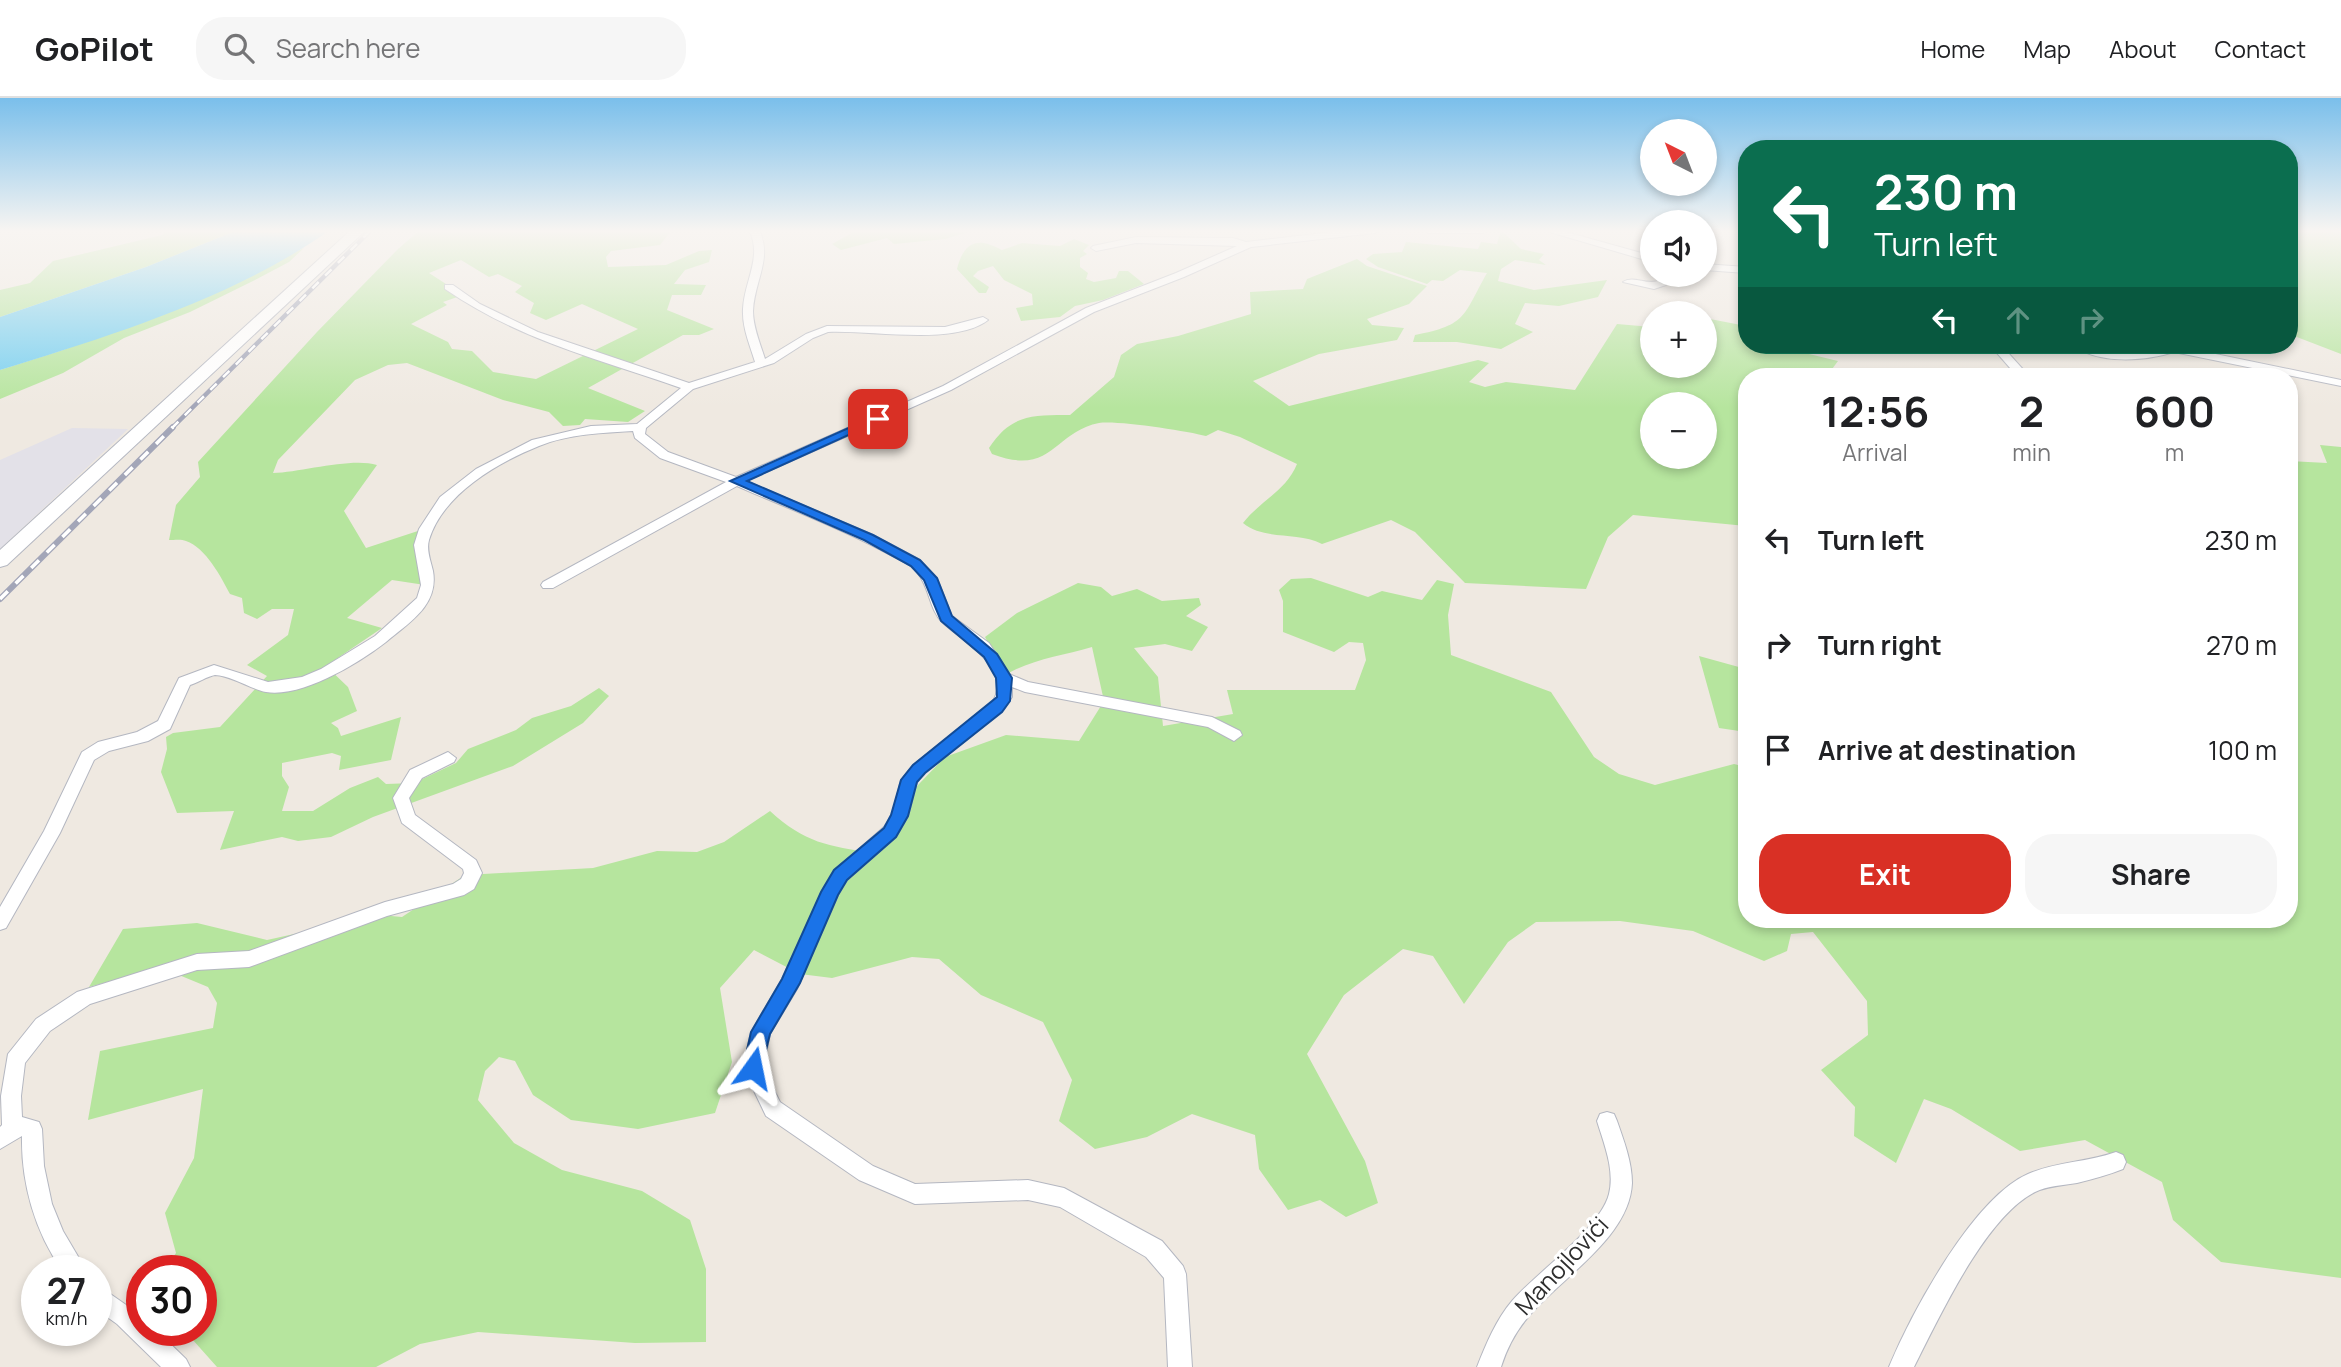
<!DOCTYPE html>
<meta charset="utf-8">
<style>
:root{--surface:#fff;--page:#f6f6f6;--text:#202124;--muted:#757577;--line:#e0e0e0;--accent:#d93025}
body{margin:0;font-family:Manrope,sans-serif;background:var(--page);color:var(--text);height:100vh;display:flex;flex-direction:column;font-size:26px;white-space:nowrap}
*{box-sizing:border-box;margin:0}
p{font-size:23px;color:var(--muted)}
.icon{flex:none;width:38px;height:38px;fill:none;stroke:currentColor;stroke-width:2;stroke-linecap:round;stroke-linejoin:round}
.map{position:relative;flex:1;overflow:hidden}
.drawer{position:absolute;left:1738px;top:270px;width:560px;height:560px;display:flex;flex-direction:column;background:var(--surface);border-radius:28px;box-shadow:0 4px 10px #0003}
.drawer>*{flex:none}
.guide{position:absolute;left:1738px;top:42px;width:560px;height:214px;border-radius:28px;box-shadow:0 4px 10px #0003;background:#0b6e4f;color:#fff;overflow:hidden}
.needle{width:46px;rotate:318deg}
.buttons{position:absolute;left:1640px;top:21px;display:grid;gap:14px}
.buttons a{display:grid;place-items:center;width:77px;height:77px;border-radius:50%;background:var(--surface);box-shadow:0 4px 10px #0003;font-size:35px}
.speed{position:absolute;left:21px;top:1157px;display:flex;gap:14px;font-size:35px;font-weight:700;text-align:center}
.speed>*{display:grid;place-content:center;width:91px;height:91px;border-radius:50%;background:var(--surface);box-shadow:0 4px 10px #0003;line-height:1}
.speed small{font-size:18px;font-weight:400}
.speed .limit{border:10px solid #d22;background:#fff;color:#111}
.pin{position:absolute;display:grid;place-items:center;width:60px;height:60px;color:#fff;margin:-30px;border-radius:14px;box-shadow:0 4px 10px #0006}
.me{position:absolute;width:77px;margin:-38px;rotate:12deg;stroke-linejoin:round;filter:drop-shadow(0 0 5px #0008)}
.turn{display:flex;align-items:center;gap:24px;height:147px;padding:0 21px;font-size:32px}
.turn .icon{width:91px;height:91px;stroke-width:2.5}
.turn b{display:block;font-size:49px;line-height:60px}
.lanes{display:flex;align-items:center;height:66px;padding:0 21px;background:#0003;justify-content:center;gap:35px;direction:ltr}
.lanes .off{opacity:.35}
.eta{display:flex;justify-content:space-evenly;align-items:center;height:119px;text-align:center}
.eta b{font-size:42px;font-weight:700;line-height:49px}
.action{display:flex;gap:14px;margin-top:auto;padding:14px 21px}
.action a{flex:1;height:80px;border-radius:28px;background:var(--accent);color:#fff;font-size:28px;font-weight:700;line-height:80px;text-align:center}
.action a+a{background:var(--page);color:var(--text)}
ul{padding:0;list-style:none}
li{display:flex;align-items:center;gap:21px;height:105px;padding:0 21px}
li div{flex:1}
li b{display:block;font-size:26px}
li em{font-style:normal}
header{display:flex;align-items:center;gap:42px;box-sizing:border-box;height:98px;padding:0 35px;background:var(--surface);border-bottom:2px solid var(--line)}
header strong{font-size:33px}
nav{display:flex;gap:38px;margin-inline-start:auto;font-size:24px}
.search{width:490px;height:63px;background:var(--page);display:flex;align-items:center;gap:18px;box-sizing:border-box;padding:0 24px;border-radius:28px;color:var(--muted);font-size:26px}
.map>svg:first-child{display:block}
.industrial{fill:#e3e1e8}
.green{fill:#b6e59e;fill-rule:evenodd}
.water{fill:#75cff0}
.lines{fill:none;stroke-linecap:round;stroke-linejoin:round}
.street-casing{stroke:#b4b7c1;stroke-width:2}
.secondary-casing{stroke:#b4b7c1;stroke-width:2}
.street{fill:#fff;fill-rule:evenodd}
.secondary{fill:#fff;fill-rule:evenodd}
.rail-far1-casing{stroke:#a3a6b8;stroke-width:4.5}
.rail-casing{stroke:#a3a6b8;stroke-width:6}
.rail-far1{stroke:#fff;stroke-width:2.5;stroke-dasharray:9;stroke-linecap:butt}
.rail{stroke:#fff;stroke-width:3.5;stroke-dasharray:11;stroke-linecap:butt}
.route{fill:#1a73e8;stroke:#114b97;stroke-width:2}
.labels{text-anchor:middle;stroke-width:6;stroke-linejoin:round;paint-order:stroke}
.near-street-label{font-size:24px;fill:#2e2e2e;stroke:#fff}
</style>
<header>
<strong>GoPilot</strong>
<div class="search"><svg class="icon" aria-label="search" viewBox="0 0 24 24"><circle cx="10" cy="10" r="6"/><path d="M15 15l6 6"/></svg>Search here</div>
<nav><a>Home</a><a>Map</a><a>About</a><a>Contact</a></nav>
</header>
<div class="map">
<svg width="2341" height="1269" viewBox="0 0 2341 1269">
<rect width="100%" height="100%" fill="#efe9e1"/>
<path class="industrial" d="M72 330 128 331 0 451V362Z"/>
<path class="green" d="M167 132H238L146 169 0 219V192L30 185 53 163 162 137Z
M420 132H672L660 147 611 153 606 159 608 169 666 167 699 153 712 152 709 164 685 172 674 186 706 187 701 197H672L667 212 714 231 699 237H683L588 290 645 313 628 324 585 321 580 327 563 328 549 314 503 302 407 265 388 267 355 282 278 362 273 375C302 374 352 359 377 367L344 413 366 450 424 431 425 487 392 482 347 520 382 530 326 568 348 589 357 613 331 625 338 630 341 638 401 619 391 662 339 672 341 658 332 655 282 665V678L289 689 282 713H313L350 690 378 679 386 686 414 685 456 665 468 651 516 632 532 620 571 608 599 590 609 598 583 625 513 668 373 719 331 739 298 743 282 739 220 752 234 713 177 715 161 674 167 651 166 639 173 635 220 629 267 578 247 567 288 537 294 511H272L257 521 244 515 242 500 230 496C221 479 206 450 186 443 182 441 174 442 169 442L176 407 200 379 198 364 317 234 398 151ZM461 162 489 179 498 176 522 188 515 194 534 205 530 215 546 222 582 206 638 231 536 281 493 274 472 253 452 251 448 244 411 226 447 207 443 204 463 197 429 175Z
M857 132H975L945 141 894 146 887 140 841 152 832 146Z
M1501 132 1521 151 1544 156 1539 162 1546 167 1515 162 1501 171 1498 183 1534 192 1607 182 1598 199 1559 208 1525 205 1515 226 1533 234 1501 251 1457 244H1413L1415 237C1468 227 1463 217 1487 175L1460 172 1443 183 1432 182 1427 186 1378 169 1366 161 1373 156 1402 154 1406 144 1478 151 1481 144 1497 146Z
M2289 132H2341V256L2289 236Z
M1074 141 1089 147 1083 153 1087 156 1080 160V169L1088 175 1086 181 1094 184 1116 180 1119 173H1128L1144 186 1103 202 1075 208 1060 219 1021 223 1016 210 1033 207 1032 196 1004 182 993 168 978 173 973 178 989 189 986 195H979L957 171C964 142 979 139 1002 152L1022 145 1060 148Z
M304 150 289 164 253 183 190 214 124 240 63 275 0 301V272L63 252 193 203Z
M1357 161 1367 168 1427 188 1409 206 1367 221 1372 227 1404 230 1397 242 1319 256 1253 283 1289 308 1478 262 1489 265 1469 284 1485 289 1506 284 1575 292 1617 226 1652 229V268H1704L1705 220 1746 228V247H1772L1838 263 1827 278H1746V428L1633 417 1608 439 1586 491 1465 485 1415 434 1391 422 1322 446C1297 433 1265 443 1243 425 1260 403 1286 393 1297 366L1240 339 1218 332 1206 338C1187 333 1116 322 1099 325 1053 334 1053 379 992 356L989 350C1011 316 1033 317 1070 317L1114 279 1121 257 1137 246 1178 238 1251 216 1250 194 1303 191 1307 181ZM1652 306H1704V359H1652Z
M2320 347 2341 349V1180L2221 1164 2173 1122 2162 1084 2085 1042 2020 1053 1951 1011 1924 1001 1896 1065 1854 1038 1855 1009 1821 972 1868 937 1867 903 1813 834 1791 836 1787 853 1764 863 1693 833 1620 823 1536 824 1508 844 1464 906 1433 858 1403 851 1344 897 1307 956 1365 1063 1378 1105 1346 1119 1320 1102 1288 1112 1259 1071 1255 1037 1192 1016 1147 1039 1095 1051 1059 1023 1072 982 1043 924 981 897 939 861 912 859 832 880 800 876 754 852 720 890 732 964 715 1015 638 1031 571 1022 533 997 515 963 499 959 485 973 478 1002 514 1045 562 1072 642 1093 690 1122 706 1171V1244L635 1245 478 1234 420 1246 376 1269H217L184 1232H201V1172H164L176 1155 165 1115 194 1060 203 991 88 1022 100 953 213 930 217 905 208 889 179 877 144 874 89 889 123 831 197 825 267 842 380 817 402 819 465 777 593 770 657 753 697 754 724 744 770 713C805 745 828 748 873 755L892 714 945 659 1006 637 1079 643 1104 603 1092 549C1062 558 1032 561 1005 577L985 539 1017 515 1078 485 1101 489 1112 498 1137 491 1162 503 1199 500 1201 507 1186 518 1208 529 1192 553 1165 546 1134 550 1158 579 1163 628 1233 616 1227 592H1355L1366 562 1363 545 1349 544 1334 554 1283 534V503L1279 492 1291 481 1311 480 1368 499 1382 493 1422 502 1437 482 1454 486 1448 517 1451 557 1551 594 1594 659 1619 676 1655 687 1734 666 1746 669V821H2289V363L2327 365Z
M1699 558 1746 571V634L1719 630Z"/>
<path class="water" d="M238 132H330C236 199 110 238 0 272V219L146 169Z"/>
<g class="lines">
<defs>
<path id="street" d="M749 132H759C773 160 754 184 753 213 753 229 760 245 765 261L806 236 827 228 945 229 983 219 988 222C955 248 870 232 828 234L813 240 774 265 693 291 646 330 645 336 668 354 736 379 943 288 1086 210 1176 175 1237 148 1136 145 1096 153 1091 150 1093 148 1136 139 1233 140 1246 144 1349 132H1380L1375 135 1251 149 1184 179 1094 214 951 292 746 383 873 437 920 462 937 480 952 518 989 545 1009 576 1028 584 1212 619 1240 633 1242 637 1234 643 1208 629 1025 594 1012 589V599L1001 614 925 675 917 684 908 718 896 739 847 782 838 797 797 891 770 936 763 970 780 1004 873 1068 915 1086 1028 1082 1064 1090 1162 1143 1183 1168 1186 1176 1192 1269H1168L1164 1180 1146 1159 1060 1109 1028 1102 915 1106 859 1082 766 1018 743 970 751 934 782 881 824 789 835 772 884 729 892 717 901 682 913 667 991 606C1016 571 963 544 942 524 928 510 930 485 912 469 902 462 889 457 879 451 833 427 784 409 737 388L553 490H543L541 487 543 484 726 384 660 360 635 340 633 333C602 335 568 336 539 348 497 365 443 396 429 442 426 452 431 464 433 473 439 507 410 524 386 544 359 565 302 600 266 594 251 591 229 577 215 577 208 578 197 585 190 587L170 631 148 643 109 653 94 662 60 735 6 830 0 832V809L44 733 82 654 98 644 137 634 158 623 179 580 214 567 268 584 302 579 321 571 375 538 417 500 421 487 414 447 419 431 440 399 476 371 532 342 591 328 637 326 681 290C598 261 519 242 445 191V187H453L480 206 538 234 689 285 755 264C750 247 742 230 743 211 744 183 763 159 749 132Z
M1423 132H1489L1484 135H1428Z
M1543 132H1559L1652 158V164Z
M1704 166 1746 169V175L1704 172Z
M1660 177H1670L1666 187 1654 191 1623 184C1633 177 1646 187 1658 183Z
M1990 247H2001L2029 278H2017Z
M2073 247H2088L2124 254 2160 251 2152 247H2172L2341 282V288L2174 254C2146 263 2098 267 2073 247Z
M448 654 456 660 454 664 422 680 409 700 415 717 476 762 482 775 474 791 464 797 387 818 249 869 197 872 90 906 50 933 25 965 21 998 22 1019 39 1024 42 1031 44 1068 52 1106 63 1133 86 1172H62C35 1134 21 1085 22 1038L0 1051V1029L2 1027 1 998 8 956 36 921 77 894 197 856 249 853 385 804 453 786 461 781 464 775 463 771 402 725 393 700 410 672Z
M1607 1014 1614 1016 1617 1023C1624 1043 1632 1064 1632 1085 1630 1139 1561 1180 1529 1218 1516 1233 1507 1250 1501 1269H1477C1486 1246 1496 1222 1512 1203 1537 1174 1600 1131 1609 1096 1615 1072 1604 1046 1597 1023L1600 1016Z
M2116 1054 2123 1057 2126 1064 2123 1071C2108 1077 2093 1081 2077 1085 2064 1087 2047 1088 2035 1094 1985 1119 1939 1220 1914 1269H1889C1912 1214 1973 1100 2028 1076 2055 1064 2088 1064 2116 1054Z
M96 1186 142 1218V1232H156L186 1261 190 1269H161L117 1226 96 1211Z"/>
<path id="secondary" d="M351 132H366L7 467 0 469V452Z"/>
</defs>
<use href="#street" class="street-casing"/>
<use href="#secondary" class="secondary-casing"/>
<use href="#street" class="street"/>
<use href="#secondary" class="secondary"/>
<defs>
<path id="rail-far1" d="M172 330 371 132"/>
<path id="rail" d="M0 501 173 329"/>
</defs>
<use href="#rail-far1" class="rail-far1-casing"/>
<use href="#rail" class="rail-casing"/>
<use href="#rail-far1" class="rail-far1"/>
<use href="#rail" class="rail"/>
</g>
<linearGradient id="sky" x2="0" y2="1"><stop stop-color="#7abfeb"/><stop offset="0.43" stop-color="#f8f5f2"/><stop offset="1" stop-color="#f8f5f2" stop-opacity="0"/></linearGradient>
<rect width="2341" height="310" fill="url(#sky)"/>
<path class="route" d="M873 319 884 321 747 383 873 437 920 462 937 480 952 518 997 556 1012 580 1010 603 1002 614 925 675 917 684 908 718 896 739 847 782 838 797 800 885 770 936 760 976 753 979 746 976 743 970 751 934 782 881 821 794 834 772 884 730 891 717 901 682 913 667 997 599 996 580 984 559 941 523 924 482 911 468 864 442 730 383Z"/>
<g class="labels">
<g class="near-street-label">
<text transform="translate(1562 1168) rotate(-47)" y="8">Manojlovići</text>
</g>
</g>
</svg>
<div class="buttons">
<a><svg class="needle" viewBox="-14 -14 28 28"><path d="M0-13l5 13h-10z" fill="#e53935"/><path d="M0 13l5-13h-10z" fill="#757577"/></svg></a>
<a><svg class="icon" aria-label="sound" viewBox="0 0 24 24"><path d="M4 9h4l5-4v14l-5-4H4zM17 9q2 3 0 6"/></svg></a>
<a>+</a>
<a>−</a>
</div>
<div class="speed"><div>27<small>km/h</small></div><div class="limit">30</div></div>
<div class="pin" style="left:878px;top:321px;background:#d93025"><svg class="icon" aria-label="arrive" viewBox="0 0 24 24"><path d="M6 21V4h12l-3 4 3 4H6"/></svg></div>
<svg class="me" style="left:753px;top:970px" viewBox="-20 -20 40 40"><path d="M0-17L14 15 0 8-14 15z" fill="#1a73e8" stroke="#fff" stroke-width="4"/></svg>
<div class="guide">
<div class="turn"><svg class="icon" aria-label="left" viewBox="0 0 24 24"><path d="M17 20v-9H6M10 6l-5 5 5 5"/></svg><div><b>230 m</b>Turn left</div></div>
<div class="lanes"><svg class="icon" aria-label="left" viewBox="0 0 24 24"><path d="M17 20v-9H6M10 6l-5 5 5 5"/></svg><svg class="icon off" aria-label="ahead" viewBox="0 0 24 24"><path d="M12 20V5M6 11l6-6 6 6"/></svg><svg class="icon off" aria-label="right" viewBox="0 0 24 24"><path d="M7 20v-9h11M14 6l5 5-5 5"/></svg></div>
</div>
<section class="drawer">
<div class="eta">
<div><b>12:56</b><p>Arrival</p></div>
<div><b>2</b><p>min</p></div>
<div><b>600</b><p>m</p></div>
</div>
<ul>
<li><svg class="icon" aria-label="left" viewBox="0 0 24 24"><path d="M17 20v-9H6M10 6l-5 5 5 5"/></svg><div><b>Turn left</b></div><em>230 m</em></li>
<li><svg class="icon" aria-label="right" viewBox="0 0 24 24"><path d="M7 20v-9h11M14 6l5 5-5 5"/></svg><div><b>Turn right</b></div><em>270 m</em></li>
<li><svg class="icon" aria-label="arrive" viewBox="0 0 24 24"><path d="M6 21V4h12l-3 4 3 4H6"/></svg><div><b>Arrive at destination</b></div><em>100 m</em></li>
</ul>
<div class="action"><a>Exit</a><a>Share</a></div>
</section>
</div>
